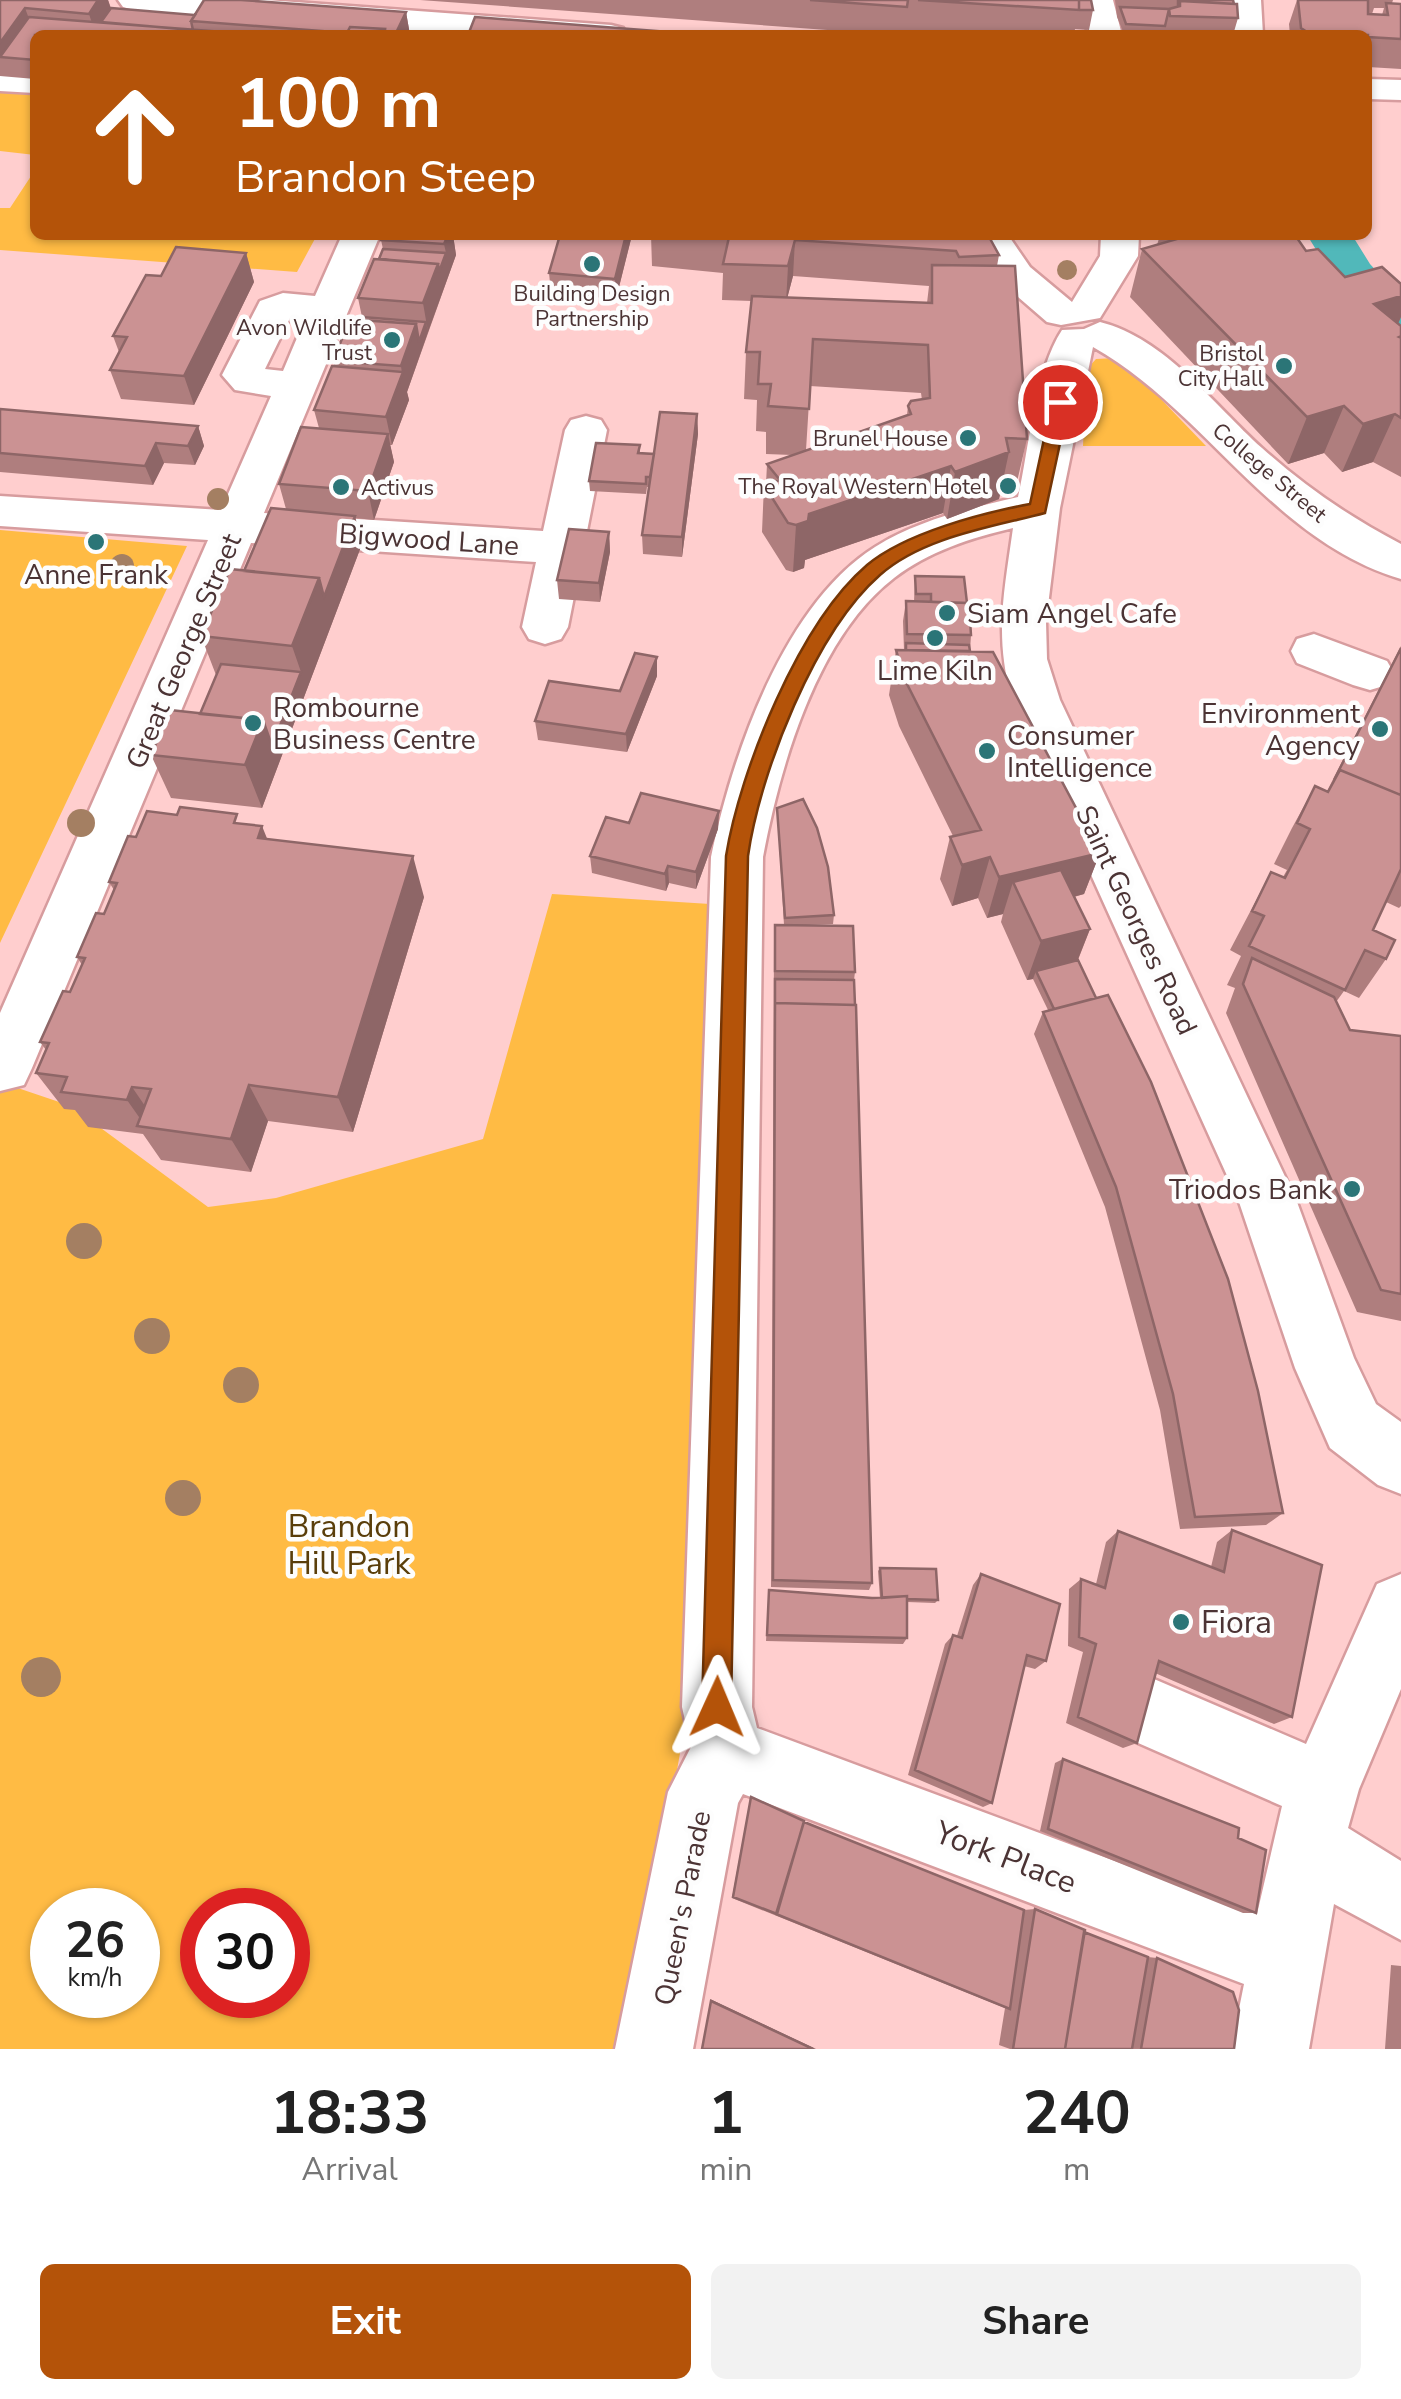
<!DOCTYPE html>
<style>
:root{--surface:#fff;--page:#f2f2f2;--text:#222;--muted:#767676;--accent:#b45309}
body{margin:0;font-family:"Nunito Sans",sans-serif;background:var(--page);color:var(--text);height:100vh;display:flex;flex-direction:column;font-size:38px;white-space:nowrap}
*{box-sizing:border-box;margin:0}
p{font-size:32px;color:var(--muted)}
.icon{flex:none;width:55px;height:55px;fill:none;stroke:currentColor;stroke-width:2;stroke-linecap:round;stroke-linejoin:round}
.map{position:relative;height:2049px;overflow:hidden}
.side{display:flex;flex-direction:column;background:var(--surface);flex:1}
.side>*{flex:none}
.top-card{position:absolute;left:30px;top:30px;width:1342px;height:210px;border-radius:15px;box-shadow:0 2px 8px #0004;background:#b45309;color:#fff;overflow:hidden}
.speed{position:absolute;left:30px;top:1888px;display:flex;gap:20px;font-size:50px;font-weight:700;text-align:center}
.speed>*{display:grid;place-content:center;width:130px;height:130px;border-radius:50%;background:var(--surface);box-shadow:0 2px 8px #0004;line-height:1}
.speed small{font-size:25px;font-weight:400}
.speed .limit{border:15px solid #d22;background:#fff;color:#111}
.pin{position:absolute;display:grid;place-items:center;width:85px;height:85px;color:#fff;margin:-42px;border:5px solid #fff;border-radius:50%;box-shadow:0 2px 10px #0007}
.me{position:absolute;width:110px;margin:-55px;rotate:1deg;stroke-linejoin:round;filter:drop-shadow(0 0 8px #0008)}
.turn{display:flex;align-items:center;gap:35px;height:210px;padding:0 40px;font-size:45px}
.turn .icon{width:130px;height:130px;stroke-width:2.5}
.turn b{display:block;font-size:70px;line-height:85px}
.eta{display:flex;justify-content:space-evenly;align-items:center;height:170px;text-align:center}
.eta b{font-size:60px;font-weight:700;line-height:70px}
.cta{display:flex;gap:20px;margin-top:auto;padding:20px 40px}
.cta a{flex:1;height:115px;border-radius:15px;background:var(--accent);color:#fff;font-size:40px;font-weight:700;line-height:115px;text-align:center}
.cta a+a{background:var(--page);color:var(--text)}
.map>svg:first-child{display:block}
.green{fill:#fb4;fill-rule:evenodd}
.water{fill:#51b8ba}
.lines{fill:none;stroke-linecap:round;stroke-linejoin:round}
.minor-casing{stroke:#d79c9e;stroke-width:5}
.major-casing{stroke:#d79c9e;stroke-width:5}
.minor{fill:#fff;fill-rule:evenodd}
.major{fill:#fff;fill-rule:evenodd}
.tree{fill:#a47f62}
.wall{fill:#af7e7e;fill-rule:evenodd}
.shaded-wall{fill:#8e6667}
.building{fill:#cb9293;stroke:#8e6667;stroke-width:2.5}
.route{fill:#b45309;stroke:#753606;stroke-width:2.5}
.poi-dot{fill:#2b7577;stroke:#fdfdfd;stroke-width:4}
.labels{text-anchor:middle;stroke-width:9;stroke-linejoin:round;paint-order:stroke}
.far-poi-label{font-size:22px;fill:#4b3334;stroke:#fdfdfd;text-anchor:end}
.far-street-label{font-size:22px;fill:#4b3334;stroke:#fdfdfd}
.street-label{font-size:28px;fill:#4b3334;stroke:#fdfdfd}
.poi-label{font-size:28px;fill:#4b3334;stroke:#fdfdfd;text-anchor:start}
.near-park-label{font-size:32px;fill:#5a3e0a;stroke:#fdfdfd}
.near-poi-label{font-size:32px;fill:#4b3334;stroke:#fdfdfd;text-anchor:start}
.near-street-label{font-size:32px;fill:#4b3334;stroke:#fdfdfd}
</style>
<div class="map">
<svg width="1401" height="2049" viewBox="0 0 1401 2049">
<rect width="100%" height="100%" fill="#ffcece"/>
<path class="green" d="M0 89 35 92V155L0 151Z
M35 170V235H317L297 272 0 250V208H10Z
M1115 358 1131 368 1206 446H1083L1087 369 1096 359Z
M0 530 187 546 0 943Z
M552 894 710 904 691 1692 627 2049H0V1082L71 1106 208 1207 276 1198 483 1139ZM52 1910H138V1995H52ZM202 1910H288V1995H202Z"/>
<path class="water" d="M1307 235H1352L1370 264 1401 298V334L1320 256Z"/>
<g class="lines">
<defs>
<path id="minor" d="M1081 0H1113L1122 35H1088Z
M1229 0H1261L1263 35H1229Z
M0 71 35 73V93L0 91Z
M342 235H380L264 513 543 531 565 430 571 420 586 416 601 420 607 430 568 627 561 639 545 644 529 639 522 627 536 562 251 543 32 1068 24 1085 0 1091V1013L208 540 0 526V496L221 510 271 396 235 390 222 375 260 301 283 293 315 296ZM290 318 305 319 283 371 265 369Z
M970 235H1008L1030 267 1072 302 1100 256 1101 235H1139L1138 256 1100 318 1061 325 1047 322 1002 283Z
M1100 322C1165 338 1214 405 1262 448 1304 486 1351 518 1401 544V579C1272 541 1205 410 1093 347L1060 508 1046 622 1047 659 1060 700 1297 1202 1354 1358 1376 1404 1401 1422V1494L1378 1485 1330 1448 1295 1368 1239 1202 1012 700C994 635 1004 593 1013 528 971 538 929 551 894 578 817 637 780 766 763 857L752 1707 757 1728 1257 1914 1282 1806 1129 1739 1119 1714 1129 1689 1154 1679 1306 1744 1377 1584 1401 1574V1689L1359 1789 1348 1828 1401 1861V1940L1334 1904 1309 2049H1231L1244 1984 743 1794 738 1803 693 2049H615L668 1792 691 1747 682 1707 711 857C732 756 783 605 875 547 918 520 970 508 1018 497 1029 448 1035 371 1062 330L1084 329Z
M1314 634 1387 661 1394 673 1387 685 1370 690 1353 685 1297 663 1291 651 1297 639Z"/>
<path id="major" d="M118 0H267L611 25 623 28 628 35H476L134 10 123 7Z
M1368 79 1401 80V100L1368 99Z"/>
</defs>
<use href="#minor" class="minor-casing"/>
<use href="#major" class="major-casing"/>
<use href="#minor" class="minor"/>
<use href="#major" class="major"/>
</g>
<g class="tree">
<circle cx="1067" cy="270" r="10"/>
<circle cx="218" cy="499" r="11"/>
<circle cx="122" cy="566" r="12"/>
<circle cx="81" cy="823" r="14"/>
<circle cx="84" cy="1241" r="18"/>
<circle cx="152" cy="1336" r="18"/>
<circle cx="241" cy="1385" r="18"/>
<circle cx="183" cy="1498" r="18"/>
<circle cx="41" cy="1677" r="20"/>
</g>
<path class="wall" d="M0 0H108L111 8 195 15 406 12 410 35H35V79L0 76Z
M420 0H1091L1093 10 1089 30 1075 29 1074 35H896Z
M1115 0H1233L1238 18 1233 35 1124 34 1117 17Z
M1297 0H1393L1392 3 1401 4V69L1368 67V35H1290L1289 24ZM1374 8H1384L1382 15 1372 14Z
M453 235 456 255 407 392 409 400 392 445H390L394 462 374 520 355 518 362 544 262 808 171 798 151 755 200 714 216 675 201 636 286 509 279 484 319 428 314 410 334 366 333 361 362 317 358 298 383 249 381 240Z
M632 235 616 299 551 293 549 273Z
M651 235H988L999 255 997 266 1027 439 1016 486H1002L999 499 947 519 943 513 805 560 804 568 793 572 786 570 762 532 764 485 766 484 767 464 792 455 766 454V432L756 431 757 400 744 399 746 352 752 301 722 300 723 273 652 266ZM793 276 929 286 927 303 787 298ZM810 386 921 393 922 400 908 406 907 415 806 450Z
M1160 235H1295L1306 251 1345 277 1401 284V317L1398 323 1401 326V477L1373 462 1342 472 1324 453 1288 464 1130 297 1142 249 1157 245Z
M246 253 254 282 194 405 121 399 110 370 119 352 113 336 161 276Z
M0 409 198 426 204 446 195 465 164 463 153 485 0 472Z
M697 414 698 434 682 557 643 554 642 535 649 487H647L646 494 590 491 589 481 640 445V454H654Z
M609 532 610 552 600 602 559 599 557 580Z
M915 576 971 635 970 651 1100 853 1084 894 1074 897 1090 929 1078 960 1283 1513 1266 1525 1180 1529 1160 1410 1105 1207 1034 1034 1043 1012 1048 1010 1033 979 1027 980 1001 922 1003 914 987 918 978 898 952 906 940 879 950 837 953 836 899 726 889 695 896 650H904L903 621 906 601 914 602Z
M1401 646V906L1399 908 1386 902 1373 930 1386 959 1359 998 1344 991 1336 1002 1350 1030 1401 1036V1321L1357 1312 1226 1013 1235 988 1227 985 1241 956 1230 950 1271 872 1283 877 1287 870 1274 864 1292 828 1315 786 1327 791Z
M657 657V676L627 752 538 740 535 721 620 691Z
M777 808 834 915 833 924 806 925 855 972 854 980 872 1583 869 1590 771 1587 774 941 775 925H784Z
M719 811 718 829 696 889 669 883 666 891 592 873 590 856 629 823Z
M241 823 267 839 424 897 353 1132 268 1121 251 1172 161 1160 143 1134 88 1127 75 1110 64 1109 36 1073 46 1050 40 1042 70 992 82 965 77 957 104 914 114 890 109 882 136 837Z
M1232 1530 1292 1717 1274 1724 1155 1673 1137 1743 1123 1748 1066 1723 1083 1652 1068 1646 1069 1589 1081 1579 1096 1584 1106 1542 1118 1531 1211 1567 1217 1542Z
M880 1568 938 1600 935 1603 907 1602V1638L903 1644 766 1641 769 1590 880 1598 878 1571Z
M981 1574 1046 1661 1035 1669 1024 1666 992 1803 983 1807 908 1775 945 1644 953 1635 957 1636 973 1585Z
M1063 1759 1238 1838 1256 1913H1243L1040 1831 1055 1763Z
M750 1800 1024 1910 1035 1909 1084 1932 1148 1957 1157 1958 1234 2049H1010L999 2045 1005 2008 732 1898Z
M1391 1965 1401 1966V2049H1385Z"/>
<path class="shaded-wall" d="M98 0H108L114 19 95 32 89 14Z
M25 8 35 35 0 57V43Z
M406 12 410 35H395Z
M448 235H453L456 255 428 332 423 303 438 264 446 253 444 244Z
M626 235H632L616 299 615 279Z
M795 240 793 276 786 303 788 266Z
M246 253 254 282 194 405 184 376Z
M1401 296V317L1390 341 1374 304Z
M426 322 428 332 407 392 409 400 392 445 386 417 402 374 401 366 416 324Z
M1344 406 1324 453 1288 464 1307 417Z
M697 414 698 434 682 557V537Z
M1395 414 1373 462 1342 472 1363 424Z
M198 426 204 446 195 465 188 446Z
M388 434 394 462 374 520 368 491Z
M156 443 164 463 153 485 145 466Z
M1009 452 999 499 947 519 955 472Z
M951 466 943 513 805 560 804 568 793 572 796 525 809 514Z
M355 516 362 544 262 808 245 765 263 720 301 672 292 646 319 578Z
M609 532 610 552 600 602 599 583Z
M657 657V676L627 752 626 734Z
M719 811 718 829 696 889V872Z
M262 826 279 868 258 838Z
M1100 853 1084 894 1026 909 1013 882 1003 914 987 918 999 877Z
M413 856 424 897 353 1132 338 1097Z
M990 857 978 898 952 906 962 865Z
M668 866 669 883 666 891 665 874Z
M1090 929 1074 969 1036 971 1033 979 1027 980 1041 941Z
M249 1085 268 1121 251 1172 231 1139Z
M132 1087 156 1122 146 1127 127 1100Z
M710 1999 816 2049H813L711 2001Z"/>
<path class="building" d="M0 0H98L89 14 25 8 0 43Z
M204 0H241L406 12 395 35H386L385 29 350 27 347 33 191 21Z
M810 0H908L907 7Z
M918 0H1079V10Z
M1079 0H1091L1093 10H1079Z
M1178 0H1233L1234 4 1180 1 1178 6Z
M1298 0H1368V14L1388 15 1386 3 1401 4V39L1368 37V35L1310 34 1301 28Z
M1180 1 1237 4 1238 18 1170 16 1169 9 1180 6Z
M1120 7 1169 9 1165 26 1126 24Z
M111 8 195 15 191 21 193 30 101 22Z
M29 17 263 35H35V60L0 57Z
M475 17 708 35H468Z
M350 27 385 29 383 35H346Z
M383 235H448L444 244 381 240Z
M560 235H626L615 279 549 273Z
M707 235H988L999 255 959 257 956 251 795 240 788 266 723 264 729 237Z
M1172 235H1295L1306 251 1318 249 1345 277 1382 267 1401 284V296L1374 304 1401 326V336L1399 337 1401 338V418L1395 414 1363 424 1344 406 1307 417 1142 249 1177 239Z
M176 247 246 253 184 376 110 370 127 337 113 336 146 275 161 276Z
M383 249 446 253 439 272 438 264 379 259Z
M374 259 438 264 423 303 358 298Z
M932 265 1015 266 1027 439 1006 438 1009 452 955 472 951 466 809 514 808 521 796 525 788 523 764 485 780 480 767 464 911 414 908 406 911 401 930 398 928 345 813 339 809 409 768 406 771 384H758L760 352H746L752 296 932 303Z
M362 317 426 322 419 342 416 324 361 320Z
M350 319 416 324 401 366 333 361Z
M332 366 403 372 386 417 314 410Z
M0 409 198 426 188 446 156 443 145 466 0 453Z
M660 412 697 414 682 537 642 535Z
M301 427 388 434 368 491 279 484Z
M596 443 640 445 638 453 654 454 650 477H646V484L589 481Z
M271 508 355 516 324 597 319 578 244 571Z
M569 529 609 532 599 583 557 580Z
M230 569 319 578 292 646 201 636Z
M915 576 964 577 967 603 931 602V594H916Z
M906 601 969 603 971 635 907 634Z
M906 643 969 645 970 651 906 650Z
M1401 648V795L1340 770 1334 780Z
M896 650 993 652 1100 853 999 877 990 857 962 865 950 837 981 830 906 682Z
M635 653 657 657 626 734 535 721 549 681 620 691Z
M221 664 301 672 272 746 263 720 200 714Z
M170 710 263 720 245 765 151 755Z
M1340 770 1401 795V869L1373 930 1395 940 1386 959 1365 950 1345 990 1249 946 1264 916 1252 911 1271 872 1285 878 1310 829 1297 823 1315 786 1328 792Z
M641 793 719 811 696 872 668 866 665 874 590 856 606 817 629 823Z
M803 799 817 828 828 867 834 915 785 918 777 808Z
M180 807 237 814 234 823 262 826 258 838 413 856 338 1097 249 1085 231 1139 137 1126 151 1089 132 1087 127 1100 61 1092 67 1077 36 1073 49 1043 40 1042 63 991 70 992 85 958 77 957 96 913 104 914 117 883 109 882 128 836 136 837 147 811 177 815Z
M1061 870 1090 929 1041 941 1013 882Z
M775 925 853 926 855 972 775 971Z
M1252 958 1334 997 1350 1030 1401 1036V1294L1381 1290 1243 984Z
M1078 960 1096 998 1054 1009 1036 971Z
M775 979 854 980 855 1005 775 1003V1011Z
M1108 995 1151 1082 1228 1279 1258 1391 1283 1513 1195 1517 1173 1394 1116 1187 1043 1012Z
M775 1003 856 1005 872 1583 773 1580Z
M1232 1530 1322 1565 1292 1717 1159 1661 1137 1743 1078 1717 1096 1644 1079 1637 1081 1579 1105 1588 1118 1531 1224 1572Z
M880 1568 936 1569 938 1600 907 1599V1596L882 1598Z
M981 1574 1060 1604 1046 1661 1027 1655 992 1803 915 1770 953 1635 962 1638Z
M769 1590 872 1598 907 1596V1638L767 1635Z
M1063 1759 1239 1828 1238 1838 1266 1850 1256 1913 1048 1829Z
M751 1797 804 1821 777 1914 733 1897Z
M804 1822 1024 1910 1010 2009 776 1914Z
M1035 1909 1085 1930 1065 2049H1013Z
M1084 1932 1148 1957 1132 2049H1065Z
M1157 1958 1233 1992 1239 2010 1234 2049H1141Z
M711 2001 813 2049H702Z"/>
<path class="route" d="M1060 397 1069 402 1045 513C992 527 923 537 880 575 815 632 760 772 748 856L731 1707 727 1717 717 1721 707 1717 702 1707 726 856C740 770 799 623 867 565 905 533 982 513 1030 504L1052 402Z"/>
<g class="poi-dot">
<circle cx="592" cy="264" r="10"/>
<circle cx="392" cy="340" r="10"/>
<circle cx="1284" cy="366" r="10"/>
<circle cx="968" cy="438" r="10"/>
<circle cx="1008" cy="486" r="10"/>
<circle cx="341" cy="487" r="10"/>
<circle cx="96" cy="542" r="10"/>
<circle cx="947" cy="613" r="10"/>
<circle cx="935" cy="638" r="10"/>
<circle cx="253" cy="723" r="10"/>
<circle cx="1380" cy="729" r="10"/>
<circle cx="987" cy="751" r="10"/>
<circle cx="1352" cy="1189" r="10"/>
<circle cx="1181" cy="1622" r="10"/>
</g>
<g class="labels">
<g class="far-poi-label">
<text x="592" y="301" text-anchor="middle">Building Design<tspan x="592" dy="25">Partnership</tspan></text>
<text x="372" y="335">Avon Wildlife<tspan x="372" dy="25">Trust</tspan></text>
<text x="1264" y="361">Bristol<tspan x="1264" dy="25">City Hall</tspan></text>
<text x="948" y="446">Brunel House</text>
<text x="988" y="494">The Royal Western Hotel</text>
<text x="361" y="495" text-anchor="start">Activus</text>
</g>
<g class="far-street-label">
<text transform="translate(1270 472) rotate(40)" y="8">College Street</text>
</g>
<g class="street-label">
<text transform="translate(429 539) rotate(4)" y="10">Bigwood Lane</text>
<text transform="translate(183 651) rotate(-67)" y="10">Great George Street</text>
<text transform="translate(1137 920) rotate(65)" y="10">Saint Georges Road</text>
<text transform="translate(682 1908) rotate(-79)" y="10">Queen's Parade</text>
</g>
<g class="poi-label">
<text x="96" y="584" text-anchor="middle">Anne Frank</text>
<text x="967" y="623">Siam Angel Cafe</text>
<text x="935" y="680" text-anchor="middle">Lime Kiln</text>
<text x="273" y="717">Rombourne<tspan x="273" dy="32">Business Centre</tspan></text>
<text x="1360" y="723" text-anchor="end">Environment<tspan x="1360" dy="32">Agency</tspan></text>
<text x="1007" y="745">Consumer<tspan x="1007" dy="32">Intelligence</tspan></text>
<text x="1332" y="1199" text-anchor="end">Triodos Bank</text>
</g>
<g class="near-park-label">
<text x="349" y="1537">Brandon<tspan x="349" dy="37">Hill Park</tspan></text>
</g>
<g class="near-poi-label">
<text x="1201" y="1633">Fiora</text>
</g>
<g class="near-street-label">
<text transform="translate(1006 1857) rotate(21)" y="11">York Place</text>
</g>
</g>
</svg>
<div class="speed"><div>26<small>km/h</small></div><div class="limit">30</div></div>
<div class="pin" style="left:1060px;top:402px;background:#d93025"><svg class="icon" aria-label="arrive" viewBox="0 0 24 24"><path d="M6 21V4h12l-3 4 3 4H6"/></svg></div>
<svg class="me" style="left:717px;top:1707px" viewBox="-20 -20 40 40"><path d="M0-17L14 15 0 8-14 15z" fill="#b45309" stroke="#fff" stroke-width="4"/></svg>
<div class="top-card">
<div class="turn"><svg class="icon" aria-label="ahead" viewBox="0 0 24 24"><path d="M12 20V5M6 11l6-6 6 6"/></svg><div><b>100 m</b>Brandon Steep</div></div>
</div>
</div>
<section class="side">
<div class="eta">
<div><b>18:33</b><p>Arrival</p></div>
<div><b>1</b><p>min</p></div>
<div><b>240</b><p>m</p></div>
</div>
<div class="cta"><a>Exit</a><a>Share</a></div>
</section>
